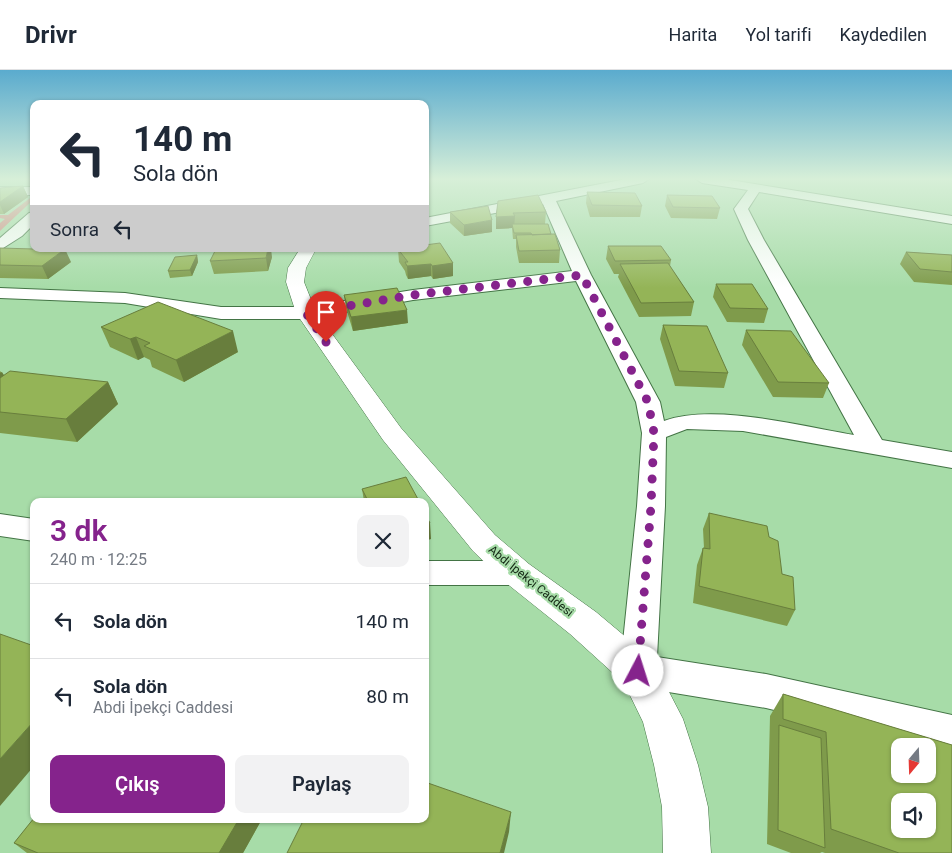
<!DOCTYPE html>
<html lang="tr">
<meta charset="utf-8">
<style>
:root{--surface:#fff;--page:#f2f2f3;--text:#1f2937;--muted:#747a83;--line:#e0e1e3;--accent:#85238c}
body{margin:0;font-family:Roboto,sans-serif;background:var(--page);color:var(--text);height:100vh;display:flex;flex-direction:column;font-size:19px;white-space:nowrap}
*{box-sizing:border-box;margin:0}
p{font-size:16px;color:var(--muted)}
.icon{flex:none;width:28px;height:28px;fill:none;stroke:currentColor;stroke-width:2;stroke-linecap:round;stroke-linejoin:round}
.map{position:relative;flex:1;overflow:hidden}
.panel{position:absolute;left:30px;top:428px;width:399px;height:325px;display:flex;flex-direction:column;background:var(--surface);border-radius:10px;box-shadow:0 1px 4px #0004}
.panel>*{flex:none}
.top-card{position:absolute;left:30px;top:30px;width:399px;height:152px;border-radius:10px;box-shadow:0 1px 4px #0004;background:#fff;color:var(--text);overflow:hidden}
.needle{width:32px;rotate:199deg}
.controls{position:absolute;left:891px;top:668px;display:grid;gap:10px}
.controls a{display:grid;place-items:center;width:45px;height:45px;border-radius:10px;background:var(--surface);box-shadow:0 1px 4px #0004;font-size:25px}
.pin{position:absolute;display:grid;place-items:center;width:42px;height:42px;color:#fff;margin:-51px -21px;border-radius:50% 50% 50% 0;rotate:-45deg;box-shadow:0 0 5px #0007}
.pin .icon{rotate:45deg}
.me{position:absolute;width:55px;margin:-28px;rotate:5deg;stroke-linejoin:round;filter:drop-shadow(0 0 4px #0008)}
.turn{display:flex;align-items:center;gap:18px;height:105px;padding:0 20px;font-size:22px}
.turn .icon{width:65px;height:65px;stroke-width:2.5}
.turn b{display:block;font-size:35px;line-height:42px}
.then{display:flex;align-items:center;height:48px;padding:0 20px;background:#0003;gap:10px;font-size:19px}
.round{display:grid;place-items:center;flex:none;width:52px;height:52px;border-radius:10px;background:var(--page)}
.head{display:flex;align-items:center;justify-content:space-between;height:85px;padding:0 20px}
h1{font-size:30px;font-weight:600;line-height:38px;color:var(--accent)}
.cta{display:flex;gap:10px;margin-top:auto;padding:10px 20px}
.cta a{flex:1;height:58px;border-radius:10px;background:var(--accent);color:#fff;font-size:20px;font-weight:600;line-height:58px;text-align:center}
.cta a+a{background:var(--page);color:var(--text)}
ul{padding:0;list-style:none}
li{display:flex;align-items:center;gap:15px;height:75px;padding:0 20px;border-top:1px solid var(--line)}
li div{flex:1}
li b{display:block;font-size:19px}
li em{font-style:normal}
header{display:flex;align-items:center;gap:30px;box-sizing:border-box;height:70px;padding:0 25px;background:var(--surface);border-bottom:1px solid var(--line)}
header strong{font-size:24px}
nav{display:flex;gap:28px;margin-inline-start:auto;font-size:18px}
.map>svg:first-child{display:block}
.green{fill:#d48680}
.lines{fill:none;stroke-linecap:round;stroke-linejoin:round}
.minor-casing{stroke:#437445;stroke-width:2}
.tertiary-casing{stroke:#437445;stroke-width:1}
.minor{fill:#fff;fill-rule:evenodd}
.tertiary{fill:#fff;fill-rule:evenodd}
.wall{fill:#7f9b4b}
.shaded-wall{fill:#687e3d}
.building{fill:#94b457;stroke:#687e3d;fill-rule:evenodd}
.route{stroke:#85238c;stroke-width:9;stroke-dasharray:0 16.2}
.labels{text-anchor:middle;stroke-width:4.5;stroke-linejoin:round;paint-order:stroke}
.street-label{font-size:12px;fill:#132814;stroke:#a7dca8}
</style>
<header>
<strong>Drivr</strong>
<nav><a>Harita</a><a>Yol tarifi</a><a>Kaydedilen</a></nav>
</header>
<div class="map">
<svg width="952" height="783" viewBox="0 0 952 783">
<rect width="100%" height="100%" fill="#a7dca8"/>
<path class="green" d="M34 125V129L0 161V153L5 149 0 148V145H8Z"/>
<g class="lines">
<defs>
<path id="minor" d="M626 109H649L643 113 556 131 591 205 660 332 664 351C714 333 801 356 854 365L748 170 734 139 748 120 702 113 696 109H724L952 146V154L759 122 748 139 764 170 882 370 952 382V398L743 361 687 359 666 367 665 436 657 587 766 604 952 645V683L766 638 638 617 625 613 620 601 637 436 642 363 636 332 576 211 413 230 306 249H221L125 233 0 228V218L125 223 221 237H306L413 220 572 201 543 134 425 156V148Z
M0 117H34V125H0Z
M34 142V154L22 166 0 180V168L29 143Z
M0 444 34 449V471L0 466Z
M425 491H517L528 494 533 503 528 512 517 515H425Z"/>
<path id="tertiary" d="M300 179H316L306 198 304 212 316 242 401 358 495 465 529 494 596 542 652 589 683 649 698 695 708 737 711 783H663L662 737 654 695 643 652 624 613 570 564 505 512 473 481 383 370 296 243 286 212 288 198Z"/>
</defs>
<use href="#minor" class="minor-casing"/>
<use href="#tertiary" class="tertiary-casing"/>
<use href="#minor" class="minor"/>
<use href="#tertiary" class="tertiary"/>
</g>
<path class="wall" d="M23 116 28 127 4 144H0V118Z
M587 122 642 136 640 147H590L586 133Z
M667 125 720 138 717 149 671 148 665 136Z
M498 131 546 142 545 154 560 180 559 193H519L516 177V169H513L512 158 496 159V147Z
M450 142 492 162 464 166 450 153Z
M608 176 671 190 670 196 694 232 691 246 639 247 618 207 619 204H614L606 189Z
M0 178 71 192 48 209 0 208Z
M398 179 453 193V206L433 209 431 206 408 209 406 205 405 201 399 192Z
M906 182 952 185V215L914 212 900 194Z
M197 185 198 192 192 206 170 208 168 201Z
M272 187 268 201 214 204 210 191Z
M716 214 768 239 764 253 727 252 713 227Z
M344 225 408 253 353 261 346 238Z
M663 255 728 303 724 318 675 316 660 269Z
M101 257 238 282 184 312 152 297 150 290 144 287 138 290 110 277Z
M746 260 829 313 823 328 773 327 742 275Z
M0 301 4 305 108 312 118 334 77 372 0 363Z
M362 419 419 431H364Z
M709 443 769 467 795 540 787 556 693 533 697 495 703 478H704L703 459Z
M783 624 952 675V783H825L822 782 820 783H791L767 774 770 646Z
M34 749H262L243 783H27L14 773Z"/>
<path class="shaded-wall" d="M23 116 28 127 4 144 0 135V132Z
M515 146 514 158 512 154V158L496 159V147Z
M492 150V162L464 166V155Z
M65 179 71 192 48 209 42 196Z
M268 179H271L272 187 268 201 266 188Z
M343 179H359L344 182Z
M197 185 198 192 192 206 190 200Z
M453 193V206L433 209 432 196Z
M431 194V206L408 209 407 196Z
M407 240 408 253 353 261 351 247Z
M233 261 238 282 184 312 176 290Z
M136 267 144 287 138 290 130 269Z
M2 302 14 323 0 332V303Z
M108 312 118 334 77 372 66 349Z
M430 453 431 469 425 471V454Z
M34 651V696L0 736V689Z
M511 742 509 762 504 783H500Z
M239 749H262L243 783H219Z"/>
<path class="building" d="M23 116 0 132V118Z
M587 122 635 123 642 136 592 135Z
M538 125 546 142 513 143 515 146 496 147 498 131Z
M667 125 712 126 720 138 673 137Z
M488 136 492 150 464 155 450 142Z
M512 154H548L551 164 532 165 531 163H514Z
M555 164 560 180 519 181 516 165Z
M440 173 453 193 432 196 431 194 407 196 405 192H408L398 179H425V175Z
M608 176H661L671 190 615 191Z
M0 178 34 179H65L42 196 0 195Z
M216 179H268L266 188 210 191Z
M906 182 952 185V202L920 199Z
M197 185 190 200 168 201 175 187Z
M668 193 694 232 641 233 620 194Z
M716 214H752L768 239 730 238Z
M397 218 407 240 351 247 344 225Z
M158 232 233 261 176 290 144 276 150 273 136 267 130 269 101 257Z
M663 255 707 256 728 303 679 301Z
M746 260 791 261 829 313 778 312Z
M10 301 108 312 66 349 0 342V308Z
M406 407 419 431H368L362 419Z
M709 443 767 456 769 467 778 471 782 504 793 507 795 540 699 516 703 478 710 479Z
M425 444 430 453 425 454Z
M0 564 34 576V651L0 689Z
M783 624 952 675V783H899L831 759 826 662 783 649ZM900 676H928V704H900ZM900 731H928V759H900Z
M779 655 821 668 825 778 778 760Z
M425 712 511 742 500 783H287L304 749H425Z
M34 748V749H239L219 783H38L14 773Z"/>
<linearGradient id="sky" x2="0" y2="1"><stop stop-color="#5aabce"/><stop offset="0.5" stop-color="#d7efd8"/><stop offset="1" stop-color="#d7efd8" stop-opacity="0"/></linearGradient>
<rect width="952" height="218" fill="url(#sky)"/>
<g class="lines">
<path class="route" d="M326 272 306 243 413 225 582 205 648 332 654 363 651 436 638 601"/>
</g>
<g class="labels">
<g class="street-label">
<text transform="translate(531 511) rotate(39)" y="4">Abdi İpekçi Caddesi</text>
</g>
</g>
</svg>
<div class="controls">
<a><svg class="needle" viewBox="-14 -14 28 28"><path d="M0-13l5 13h-10z" fill="#e53935"/><path d="M0 13l5-13h-10z" fill="#747a83"/></svg></a>
<a><svg class="icon" aria-label="sound" viewBox="0 0 24 24"><path d="M4 9h4l5-4v14l-5-4H4zM17 9q2 3 0 6"/></svg></a>
</div>
<div class="pin" style="left:326px;top:272px;background:#d93025"><svg class="icon" aria-label="arrive" viewBox="0 0 24 24"><path d="M6 21V4h12l-3 4 3 4H6"/></svg></div>
<svg class="me" style="left:638px;top:601px" viewBox="-20 -20 40 40"><circle r="19" fill="#fff"/><path d="M0-13L10 11 0 6-10 11z" fill="#85238c"/></svg>
<div class="top-card">
<div class="turn"><svg class="icon" aria-label="left" viewBox="0 0 24 24"><path d="M17 20v-9H6M10 6l-5 5 5 5"/></svg><div><b>140 m</b>Sola dön</div></div>
<div class="then">Sonra<svg class="icon" aria-label="left" viewBox="0 0 24 24"><path d="M17 20v-9H6M10 6l-5 5 5 5"/></svg></div>
</div>
<section class="panel">
<div class="head"><div><h1>3 dk</h1><p>240 m · 12:25</p></div><a class="round"><svg class="icon" aria-label="close" viewBox="0 0 24 24"><path d="M6 6l12 12M18 6L6 18"/></svg></a></div>
<ul>
<li><svg class="icon" aria-label="left" viewBox="0 0 24 24"><path d="M17 20v-9H6M10 6l-5 5 5 5"/></svg><div><b>Sola dön</b></div><em>140 m</em></li>
<li><svg class="icon" aria-label="left" viewBox="0 0 24 24"><path d="M17 20v-9H6M10 6l-5 5 5 5"/></svg><div><b>Sola dön</b><p>Abdi İpekçi Caddesi</p></div><em>80 m</em></li>
</ul>
<div class="cta"><a>Çıkış</a><a>Paylaş</a></div>
</section>
</div>
